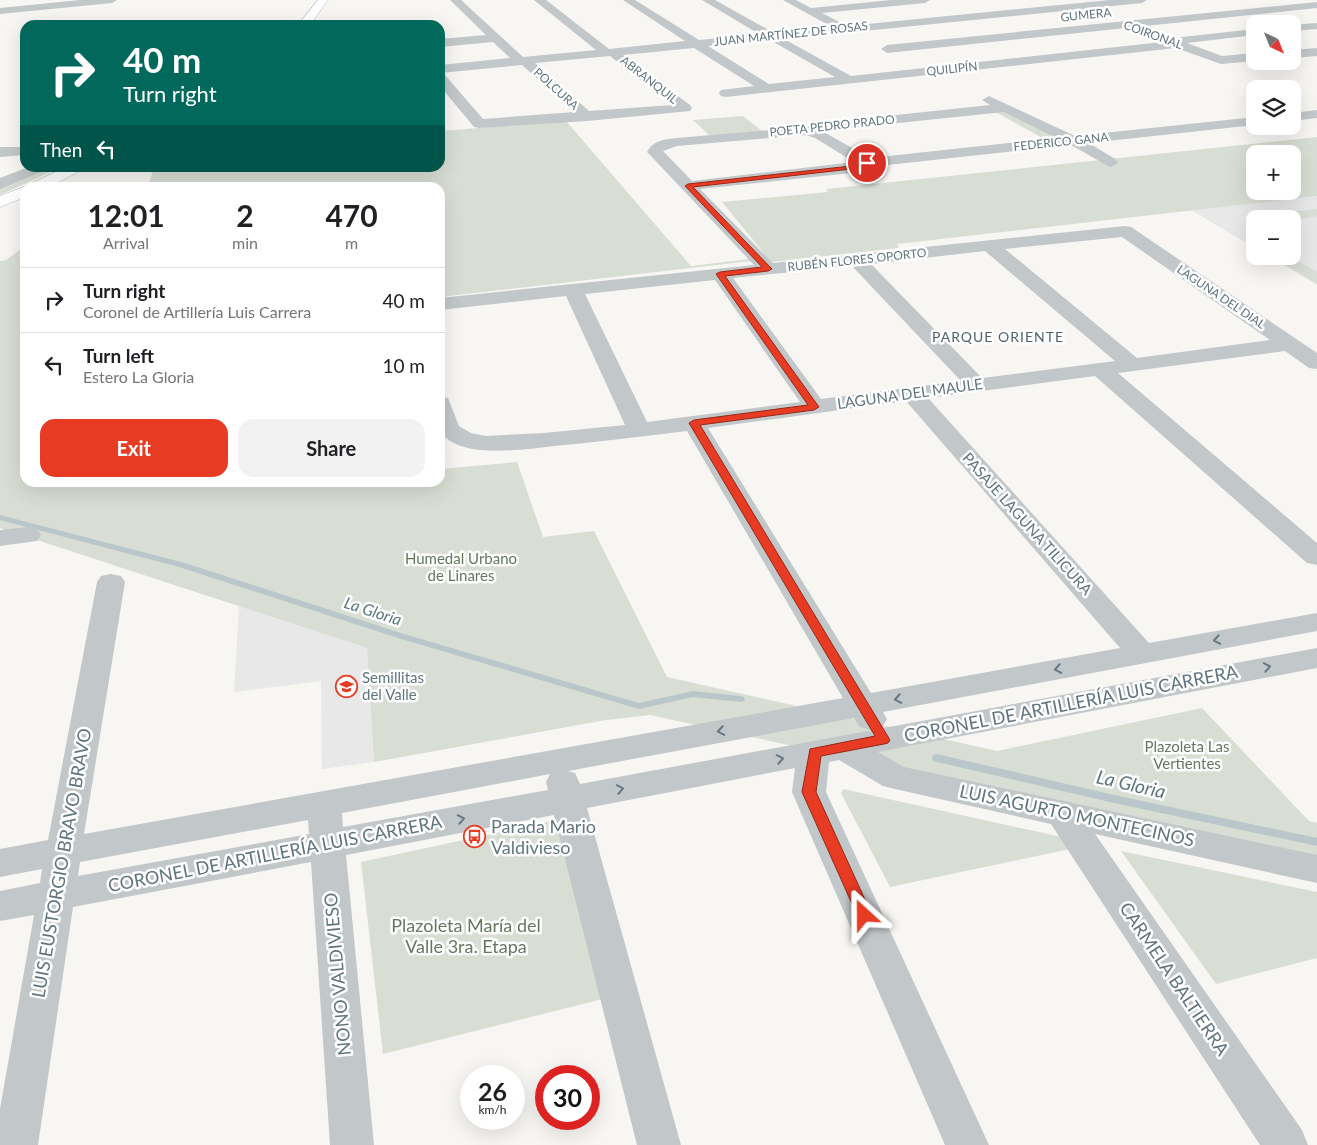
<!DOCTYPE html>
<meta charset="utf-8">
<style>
:root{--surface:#fff;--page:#f2f2f2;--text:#202124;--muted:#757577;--line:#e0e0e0;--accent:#e73c23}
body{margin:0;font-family:Lato,sans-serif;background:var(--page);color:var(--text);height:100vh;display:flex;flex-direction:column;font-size:19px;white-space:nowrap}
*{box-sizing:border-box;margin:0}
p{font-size:16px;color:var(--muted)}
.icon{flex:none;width:28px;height:28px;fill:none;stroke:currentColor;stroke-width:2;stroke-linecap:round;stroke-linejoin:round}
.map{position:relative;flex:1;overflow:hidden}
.sheet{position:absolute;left:20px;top:182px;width:425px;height:305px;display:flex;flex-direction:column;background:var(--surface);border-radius:15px;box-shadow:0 5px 20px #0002}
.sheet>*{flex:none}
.hud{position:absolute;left:20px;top:20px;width:425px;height:152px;border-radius:15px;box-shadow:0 5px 20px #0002;background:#00695c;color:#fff;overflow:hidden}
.needle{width:32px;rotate:137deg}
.buttons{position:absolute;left:1246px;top:15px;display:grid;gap:10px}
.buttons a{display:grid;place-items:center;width:55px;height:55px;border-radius:10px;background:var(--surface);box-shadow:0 5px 20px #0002;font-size:25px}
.speed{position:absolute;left:460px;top:1065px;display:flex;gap:10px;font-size:25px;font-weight:700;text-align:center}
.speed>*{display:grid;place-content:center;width:65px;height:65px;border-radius:50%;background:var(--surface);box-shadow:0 5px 20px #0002;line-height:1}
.speed small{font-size:12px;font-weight:400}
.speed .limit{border:8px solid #d22;background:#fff;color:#111}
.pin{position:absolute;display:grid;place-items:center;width:42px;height:42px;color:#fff;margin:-21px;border:2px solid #fff;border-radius:50%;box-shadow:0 1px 5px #0007}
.me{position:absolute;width:55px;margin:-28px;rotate:336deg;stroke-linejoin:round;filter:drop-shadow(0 0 4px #0008)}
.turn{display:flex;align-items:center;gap:18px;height:105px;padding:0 20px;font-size:22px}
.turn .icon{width:65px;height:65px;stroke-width:2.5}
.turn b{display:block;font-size:35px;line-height:42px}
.then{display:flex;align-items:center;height:48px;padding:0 20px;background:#0003;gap:10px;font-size:19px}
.eta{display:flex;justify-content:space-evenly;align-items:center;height:85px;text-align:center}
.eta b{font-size:30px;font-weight:700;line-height:35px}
.button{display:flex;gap:10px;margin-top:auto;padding:10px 20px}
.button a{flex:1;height:58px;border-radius:15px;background:var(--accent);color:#fff;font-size:20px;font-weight:700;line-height:58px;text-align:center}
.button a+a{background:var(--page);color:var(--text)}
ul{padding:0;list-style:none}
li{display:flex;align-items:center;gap:15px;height:65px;padding:0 20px;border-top:1px solid var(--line)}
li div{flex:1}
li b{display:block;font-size:19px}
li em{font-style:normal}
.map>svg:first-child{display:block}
.built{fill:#e7e8e7}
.green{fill:#d9ded4;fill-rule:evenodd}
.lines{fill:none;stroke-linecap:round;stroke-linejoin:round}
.stream{fill:#b9c7ca;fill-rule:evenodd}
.major-casing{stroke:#b5babd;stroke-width:1}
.minor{fill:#c2c7c9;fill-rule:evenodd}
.major{fill:#fff;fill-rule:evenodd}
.oneway{stroke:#667983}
.route{fill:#e73c23;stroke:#962717}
.labels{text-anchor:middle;stroke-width:5;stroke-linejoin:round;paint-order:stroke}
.far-street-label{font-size:12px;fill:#61757f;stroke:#fff}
.far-neighbourhood-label{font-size:14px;letter-spacing:1px;fill:#53626a;stroke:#fff}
.street-label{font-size:15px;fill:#61757f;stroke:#fff}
.park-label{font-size:15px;fill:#667760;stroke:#fff}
.poi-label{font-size:15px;fill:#61757f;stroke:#fff;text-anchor:start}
.water-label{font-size:16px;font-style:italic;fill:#5b767b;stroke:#fff}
.near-street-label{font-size:18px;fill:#61757f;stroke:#fff}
.near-poi-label{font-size:18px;fill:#61757f;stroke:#fff;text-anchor:start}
.near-park-label{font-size:18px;fill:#667760;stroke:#fff}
.near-water-label{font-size:19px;font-style:italic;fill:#5b767b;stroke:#fff}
</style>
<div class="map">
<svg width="1317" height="1145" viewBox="0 0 1317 1145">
<rect width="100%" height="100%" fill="#f7f6f3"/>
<path class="built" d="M1317 196V285L1269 256H1292V219H1255V248L1191 210Z
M239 606 367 648 374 762 322 769 321 681 234 692Z"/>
<path class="green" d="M1003 110 1062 139 1046 140 994 111Z
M743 116 762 131 710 136 693 120Z
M566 121 691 266 767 257 722 202 828 192 826 189 1317 137V196L897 244 899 248 772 262 769 259 440 297V188H147L154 168H440V131ZM1255 154H1292V191H1255Z
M46 168H59L0 195V188Z
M1317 209V216L1293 221 1292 219H1269L1288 212Z
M25 246V482H440V469L517 462 543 537 594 531 667 677 997 751 1202 708 1309 821 1317 823V860L650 715 606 720 374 762 367 648 0 528V261L6 260Z
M1270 256H1289L1317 272V284Z
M843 789 1071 839 1075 848 890 887 841 793Z
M556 820 607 998 383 1054 361 862Z
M1121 851 1317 892V958L1216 984Z"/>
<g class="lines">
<path class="stream" d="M0 515 185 563 404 634 639 703 693 691 740 696 744 697 745 699 744 701 740 702 693 697 639 709 398 638 179 567 0 520Z
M937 754 1114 795 1317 838V846L1114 803 933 761 932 758 933 755Z"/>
<defs>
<path id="major" d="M318 0H328L310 25H298Z
M64 168H83L80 171 47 188H25V197L0 207V196L26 186Z"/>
</defs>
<use href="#major" class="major-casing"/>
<path class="minor" d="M80 0H117L112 3 0 14V8Z
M450 0H461L523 57 596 50 534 0H546L609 49 685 41 623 0H635L699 40 759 34 702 0H715L774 33 832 27 783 0H796L811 8 891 0H930L925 3 822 13 847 26 1110 0H1147L1142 3 784 39 851 76 1162 42 1155 38 1161 35 1173 38 1255 29V35L1187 43 1222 56 1255 53V61L1221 64 1176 48 726 97 721 96 719 93 721 90 754 86 694 48 623 55 690 105 692 108 690 111 587 121 479 128 474 127 440 86V74L445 75 483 119 574 112 522 65 440 73V65L510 58 493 42 440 47V39L486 35ZM770 40 835 77 769 84 708 46ZM610 56 672 105 589 111 535 63Z
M1317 2V8L887 53 881 49 887 45Z
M1317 23V29L1292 31V25Z
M1317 48V56L1292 58V50Z
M989 96 1075 136 1255 117V125L1089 143 1115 159 1118 162 1115 165 1110 167 1071 145 869 167 851 173 700 189 773 263 1125 226 1131 227 1317 353V369L1309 368 1285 351 1118 373 1317 543V565L1307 563 1095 376 928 398 1149 643 1317 613V631L883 712 887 719 882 727 871 730 860 727 854 718 568 771 575 773 580 784 1317 648V668L878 752 904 767 1317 855V883L1095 834 1302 1130 1308 1145H1260L1051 824 895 789 883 786 839 760 829 762 826 792 989 1145H945L792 792 795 768 587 808 681 1145H637L554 815 346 855 374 1145H330L311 862 73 907 38 1145H0V1109L34 915 0 921V891L40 883 42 869 0 877V849L48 840 97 582 101 576 111 574 121 576 125 582 84 834 843 698 687 431C643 436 598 442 554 446 530 449 505 452 481 450 467 449 449 444 440 432V396L448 398 459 426 471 433 486 436 544 433 625 425 566 296 440 310V298L754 265 650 155 647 152C653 140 666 139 677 138L806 127 821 123 990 105 982 100ZM1004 112 1056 138 870 158 822 131ZM805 135 815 138 854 162 692 181 663 151 677 146ZM1122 237 1270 340 1137 358 1005 249ZM985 251 1115 361 982 378 871 264ZM852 266 961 381 821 399 733 278ZM715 280 800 402 647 422 585 294ZM906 401 1120 648 871 693 708 428ZM550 774 546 782 548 790 343 827 342 813ZM308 820 309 834 78 876 80 862Z
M1317 110V118L1292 121V113Z
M0 147H25V155L0 157Z
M26 168H46L43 171 0 189V178Z
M28 527 37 529 41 535 37 541 0 546V530Z"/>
<use href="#major" class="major"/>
</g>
<defs><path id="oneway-chevron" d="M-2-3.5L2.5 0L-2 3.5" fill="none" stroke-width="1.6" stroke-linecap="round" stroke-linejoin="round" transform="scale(1.25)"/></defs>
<g class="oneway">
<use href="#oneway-chevron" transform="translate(1217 640) rotate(170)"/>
<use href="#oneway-chevron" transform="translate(1267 667) rotate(-11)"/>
<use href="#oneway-chevron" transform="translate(1058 669) rotate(170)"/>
<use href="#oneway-chevron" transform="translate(898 699) rotate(170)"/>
<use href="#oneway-chevron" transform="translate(721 731) rotate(170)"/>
<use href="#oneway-chevron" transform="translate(780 759) rotate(-11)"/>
<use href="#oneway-chevron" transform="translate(620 789) rotate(-11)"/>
<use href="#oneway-chevron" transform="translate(461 819) rotate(-11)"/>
</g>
<path class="route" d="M867 161 870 163 869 164 851 169 693 187 772 269 768 271 725 276 819 407 814 410 700 425 890 740 888 743 884 744 821 756 816 792 872 915 870 920 864 922 859 920 857 915 802 792 810 749 875 736 689 423 694 420 808 405 716 274 720 272 762 267 685 186 688 184 851 166Z"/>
<defs>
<symbol id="school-ring" viewBox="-11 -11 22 22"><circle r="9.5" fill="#fff" stroke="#e73c23" stroke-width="1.5"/><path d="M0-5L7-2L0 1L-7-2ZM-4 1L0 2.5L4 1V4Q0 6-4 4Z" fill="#e73c23"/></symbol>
<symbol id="bus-ring" viewBox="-11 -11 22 22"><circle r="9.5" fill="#fff" stroke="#e73c23" stroke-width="1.5"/><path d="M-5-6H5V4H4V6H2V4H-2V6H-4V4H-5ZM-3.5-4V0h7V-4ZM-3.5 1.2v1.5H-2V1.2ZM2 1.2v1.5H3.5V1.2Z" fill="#e73c23"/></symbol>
</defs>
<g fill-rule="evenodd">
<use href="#school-ring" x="334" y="674" width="25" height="25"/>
<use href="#bus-ring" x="462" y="824" width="25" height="25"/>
</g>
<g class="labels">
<g class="far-street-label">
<text transform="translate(1086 15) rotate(-6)" y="4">GUMERA</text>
<text transform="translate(791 34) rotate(-6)" y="4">JUAN MARTÍNEZ DE ROSAS</text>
<text transform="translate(1153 35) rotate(20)" y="4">COIRONAL</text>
<text transform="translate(952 69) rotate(-6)" y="4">QUILIPÍN</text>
<text transform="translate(649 80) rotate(38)" y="4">ABRANQUIL</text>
<text transform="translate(556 89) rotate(42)" y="4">POLCURA</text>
<text transform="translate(832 126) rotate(-6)" y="4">POETA PEDRO PRADO</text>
<text transform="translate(1061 142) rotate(-6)" y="4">FEDERICO GANA</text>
<text transform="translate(857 260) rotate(-6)" y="4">RUBÉN FLORES OPORTO</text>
<text transform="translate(1221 297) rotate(34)" y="4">LAGUNA DEL DIAL</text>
</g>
<g class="far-neighbourhood-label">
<text x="998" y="342">PARQUE ORIENTE</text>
</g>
<g class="street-label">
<text transform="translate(910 394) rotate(-8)" y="5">LAGUNA DEL MAULE</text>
<text transform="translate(1027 524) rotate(48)" y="5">PASAJE LAGUNA TILICURA</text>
</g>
<g class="park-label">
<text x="461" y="564">Humedal Urbano<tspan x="461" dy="17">de Linares</tspan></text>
<text x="1187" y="752">Plazoleta Las<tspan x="1187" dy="17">Vertientes</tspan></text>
</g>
<g class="poi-label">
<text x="362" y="683">Semillitas<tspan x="362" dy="17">del Valle</tspan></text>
</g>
<g class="water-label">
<text transform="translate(373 611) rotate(18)" y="6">La Gloria</text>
</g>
<g class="near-street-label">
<text transform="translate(1071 704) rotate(-11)" y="6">CORONEL DE ARTILLERÍA LUIS CARRERA</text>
<text transform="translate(1077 816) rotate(12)" y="6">LUIS AGURTO MONTECINOS</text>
<text transform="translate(275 854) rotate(-11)" y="6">CORONEL DE ARTILLERÍA LUIS CARRERA</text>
<text transform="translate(62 863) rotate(-80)" y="6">LUIS EUSTORGIO BRAVO BRAVO</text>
<text transform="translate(338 974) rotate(-95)" y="6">NONO VALDIVIESO</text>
<text transform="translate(1174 979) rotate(56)" y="6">CARMELA BALTIERRA</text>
</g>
<g class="near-poi-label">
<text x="491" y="833">Parada Mario<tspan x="491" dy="21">Valdivieso</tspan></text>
</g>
<g class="near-park-label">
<text x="466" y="932">Plazoleta María del<tspan x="466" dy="21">Valle 3ra. Etapa</tspan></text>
</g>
<g class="near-water-label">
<text transform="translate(1131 784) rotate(13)" y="7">La Gloria</text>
</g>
</g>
</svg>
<div class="buttons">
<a><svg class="needle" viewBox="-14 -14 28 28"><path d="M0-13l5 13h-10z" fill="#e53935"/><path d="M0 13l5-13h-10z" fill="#757577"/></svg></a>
<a><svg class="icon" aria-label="layers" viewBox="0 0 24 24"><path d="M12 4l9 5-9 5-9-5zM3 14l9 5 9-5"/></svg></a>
<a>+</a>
<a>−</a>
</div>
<div class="speed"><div>26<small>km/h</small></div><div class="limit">30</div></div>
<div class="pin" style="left:867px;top:163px;background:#d93025"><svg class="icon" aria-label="arrive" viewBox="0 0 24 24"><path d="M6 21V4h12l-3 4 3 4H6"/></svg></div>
<svg class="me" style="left:864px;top:915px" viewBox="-20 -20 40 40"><path d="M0-17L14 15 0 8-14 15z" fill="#e73c23" stroke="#fff" stroke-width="4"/></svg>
<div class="hud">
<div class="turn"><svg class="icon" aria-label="right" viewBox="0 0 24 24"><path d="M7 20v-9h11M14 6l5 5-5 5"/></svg><div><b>40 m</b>Turn right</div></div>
<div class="then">Then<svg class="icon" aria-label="left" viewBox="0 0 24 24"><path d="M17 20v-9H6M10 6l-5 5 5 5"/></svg></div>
</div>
<section class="sheet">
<div class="eta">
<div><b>12:01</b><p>Arrival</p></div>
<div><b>2</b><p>min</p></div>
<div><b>470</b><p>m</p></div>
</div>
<ul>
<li><svg class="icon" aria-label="right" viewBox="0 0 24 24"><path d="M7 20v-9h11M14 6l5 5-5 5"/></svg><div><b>Turn right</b><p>Coronel de Artillería Luis Carrera</p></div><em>40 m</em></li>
<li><svg class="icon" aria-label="left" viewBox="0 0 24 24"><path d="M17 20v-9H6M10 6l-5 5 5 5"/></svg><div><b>Turn left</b><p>Estero La Gloria</p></div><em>10 m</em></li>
</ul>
<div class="button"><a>Exit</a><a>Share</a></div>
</section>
</div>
